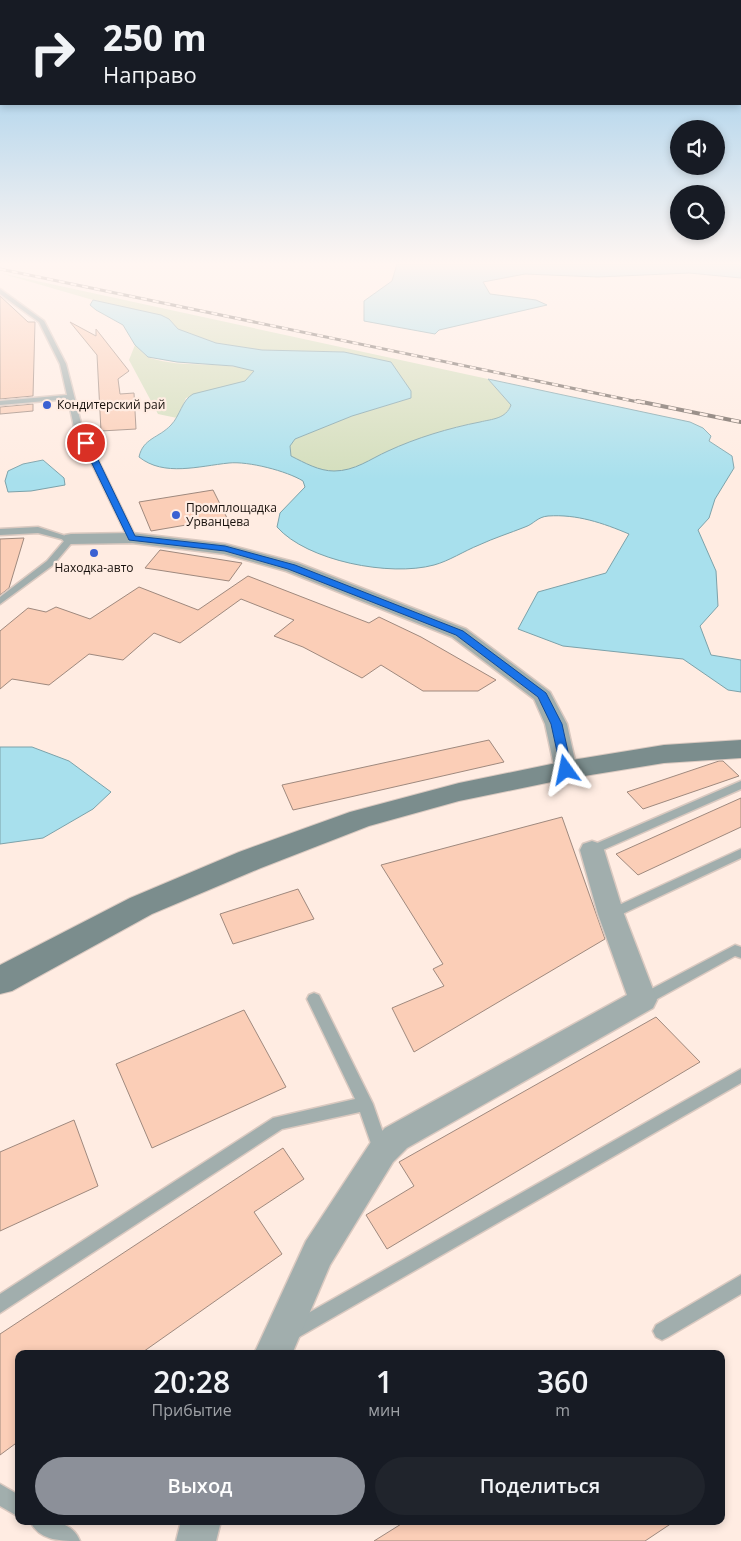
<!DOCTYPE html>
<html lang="ru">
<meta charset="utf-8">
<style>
:root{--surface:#171b24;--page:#20242c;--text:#f1f3f6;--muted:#9ea1a6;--accent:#8c9099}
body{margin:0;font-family:"Open Sans",sans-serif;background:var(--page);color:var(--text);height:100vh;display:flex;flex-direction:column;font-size:19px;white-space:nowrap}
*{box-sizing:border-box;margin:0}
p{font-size:16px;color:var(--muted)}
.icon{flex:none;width:28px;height:28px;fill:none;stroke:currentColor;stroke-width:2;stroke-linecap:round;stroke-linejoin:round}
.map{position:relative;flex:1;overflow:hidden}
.side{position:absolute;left:15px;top:1350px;width:710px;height:175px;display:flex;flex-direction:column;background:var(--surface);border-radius:10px;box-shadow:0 2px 8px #0003}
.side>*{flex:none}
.banner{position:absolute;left:0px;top:0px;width:741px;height:105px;box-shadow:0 2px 8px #0003;background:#171b24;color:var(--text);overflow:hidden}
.tools{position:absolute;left:670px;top:120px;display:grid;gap:10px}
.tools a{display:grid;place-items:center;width:55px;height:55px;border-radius:50%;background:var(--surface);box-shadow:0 2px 8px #0003;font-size:25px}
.pin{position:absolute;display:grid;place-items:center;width:42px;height:42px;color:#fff;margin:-21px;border:2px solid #fff;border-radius:50%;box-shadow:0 1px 5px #0007}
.me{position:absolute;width:55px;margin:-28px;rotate:348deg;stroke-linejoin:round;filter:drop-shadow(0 0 4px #0008)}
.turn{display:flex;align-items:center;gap:18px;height:105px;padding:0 20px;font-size:22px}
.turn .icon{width:65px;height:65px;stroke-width:2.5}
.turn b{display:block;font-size:35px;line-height:42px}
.eta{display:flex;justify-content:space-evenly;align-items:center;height:85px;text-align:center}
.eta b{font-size:30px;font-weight:600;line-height:35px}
.primary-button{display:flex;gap:10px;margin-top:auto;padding:10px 20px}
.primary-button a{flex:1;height:58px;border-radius:30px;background:var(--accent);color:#fff;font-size:20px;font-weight:600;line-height:58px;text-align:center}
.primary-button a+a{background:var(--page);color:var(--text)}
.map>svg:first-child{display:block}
.green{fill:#d3debc}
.water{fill:#a8e0ed;stroke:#7ca2aa}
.building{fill:#fbceb7;stroke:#9f897e}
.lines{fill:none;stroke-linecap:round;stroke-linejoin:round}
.lane-casing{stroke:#dac9c0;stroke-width:3}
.street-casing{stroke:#dac9c0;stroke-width:3}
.secondary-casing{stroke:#dac9c0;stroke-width:2}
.lane{fill:#a1aead;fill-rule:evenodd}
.street{fill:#a1aead;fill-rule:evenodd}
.secondary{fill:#7b8d8d;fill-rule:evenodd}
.rail-far1-casing{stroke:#6f645d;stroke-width:3}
.rail-casing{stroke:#6f645d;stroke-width:4}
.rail-far1{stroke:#ffece2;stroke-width:2;stroke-dasharray:6;stroke-linecap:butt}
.rail{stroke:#ffece2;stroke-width:2.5;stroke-dasharray:8;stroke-linecap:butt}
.route{fill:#1a73e8;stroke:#114b97}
.poi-dot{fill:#3b61d2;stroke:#ffece2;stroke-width:2}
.labels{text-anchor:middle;stroke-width:4.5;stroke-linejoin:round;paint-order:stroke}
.far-poi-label{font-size:12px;fill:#17100c;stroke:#ffece2;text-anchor:start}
</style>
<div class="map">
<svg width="741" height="1541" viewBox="0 0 741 1541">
<rect width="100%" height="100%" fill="#ffece2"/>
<path class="green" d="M0 273 488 379 511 405C505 424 474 422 457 427 434 434 409 441 388 451 370 459 355 471 334 471 319 471 305 463 291 456L290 446 295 439 352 416 411 398 391 363 344 352 262 350 216 343 178 329 169 319 161 315 93 300Z
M135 345C140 349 145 356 150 358 184 369 221 360 255 371L245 381 186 398 177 418 158 414 129 360Z"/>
<path class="water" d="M397 264H733L741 265V278L689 273 598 277 525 274 483 282 490 294 536 300 547 305 439 330 435 334 364 321V301L392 281Z
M93 300 161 315 169 319 178 329 216 343 262 350 344 352 391 362 411 391V398L352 416 295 439 290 446 291 456C305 463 319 471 334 471 355 471 370 459 388 451 416 438 449 428 480 422 492 419 506 419 511 405L488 379 690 422 703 428 711 436 709 441 732 456 734 468 715 499 709 518 698 530 716 571 718 606 700 626 711 655 741 660V692L728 690 683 659 563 646 518 629 538 592 606 573 629 534C603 523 577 514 548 516 537 517 534 524 525 527 510 533 494 538 479 545 464 551 449 561 434 565 390 577 307 561 277 527L280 513 305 487 303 481C287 471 248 461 229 463 199 466 164 477 139 457 143 438 159 438 171 425 180 416 182 400 193 394L245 381 254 371 233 366 177 362 148 357 135 345 123 325 96 310 90 305Z
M43 460 64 478 65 485 31 491 8 492 5 481 8 471 23 464Z
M0 747H32L69 761 111 792 93 809 43 838 0 844Z"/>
<path class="building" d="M0 296 28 322H35L33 396 0 399Z
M70 322 96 336V329L129 371 118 379 120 394 134 393 136 429 101 431 97 355Z
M33 404V411L0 414V407Z
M213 490 227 518 151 531 139 502Z
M24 538 9 588 0 595V539Z
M160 550 242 563 229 581 145 568Z
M248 576 369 623 379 617 421 637 496 680 478 691H423L381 665 362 678 303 647 274 636 294 620 241 599 180 643 154 633 123 660 89 654 49 685 12 679 0 689V631L28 608 46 612 56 607 90 619 139 587 198 610Z
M489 740 504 762 293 810 282 785Z
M719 761H723L739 776 643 809 627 792Z
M741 798V827L638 875 616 854Z
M562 817 605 939 414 1052 392 1008 444 986 433 969 443 964 381 865Z
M298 889 314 919 233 944 220 914Z
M244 1010 286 1087 152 1148 116 1064Z
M656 1017 700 1062 387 1249 366 1215 414 1186 399 1162Z
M74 1120 98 1186 0 1231V1152Z
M283 1148 304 1179 254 1212 282 1254 140 1354H19V1441L0 1455V1334Z
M406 1521H675L645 1541H374Z"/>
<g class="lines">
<defs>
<path id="lane" d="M0 289 44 321 66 364 82 427 136 538 135 540H129L128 538 74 427 68 399 0 405V401L67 395 60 364 39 322 0 294Z
M38 527 75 539 53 565 0 604V597L47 561 65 540 38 533 0 535V529Z
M741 781V789L596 853H588L586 850 588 847Z
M741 849V858L616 917 611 919 606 917 605 914 606 911Z
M735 945 741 947V958L735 956 648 1004 643 1006 638 1004 636 1000 638 996Z
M314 993 319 995 373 1104 389 1150 387 1155 381 1157 375 1155 360 1112 282 1129 0 1313V1294L273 1118 355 1099 307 999 309 995Z
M741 1069V1083L299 1337 293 1340 287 1337 284 1331 287 1325Z
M741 1275V1294L668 1337 662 1340 656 1337 653 1331 656 1325Z
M0 1484 19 1495V1517L0 1506Z
M30 1521C49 1521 72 1520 80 1541 61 1541 39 1541 30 1521Z"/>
<path id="street" d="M132 533 225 544 298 563 466 629 550 692 567 724 577 770 574 775 566 777 558 775 555 770 545 724 534 699 452 637 286 571 224 554 132 543 71 544 65 543 62 539 65 535 71 534Z
M592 841 601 844 604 850 624 914 657 1000 653 1008 407 1148 393 1162 330 1265 292 1354H254L306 1241 371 1142 385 1128 627 995 598 914 580 850 583 844Z
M181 1521H221L216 1541H176Z"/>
<path id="secondary" d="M741 740V758L664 763 566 779 459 801 369 826 261 868 152 914 12 991 0 994V965L130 898 239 852 350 812 459 783 566 761 664 745Z"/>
</defs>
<use href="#lane" class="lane-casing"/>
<use href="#street" class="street-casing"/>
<use href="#secondary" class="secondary-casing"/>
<use href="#lane" class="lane"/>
<use href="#street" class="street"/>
<use href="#secondary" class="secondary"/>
<defs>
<path id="rail-far1" d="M0 269 643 403"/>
<path id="rail" d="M637 401 741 422"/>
</defs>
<use href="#rail-far1" class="rail-far1-casing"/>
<use href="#rail" class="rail-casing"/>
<use href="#rail-far1" class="rail-far1"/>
<use href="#rail" class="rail"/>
</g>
<linearGradient id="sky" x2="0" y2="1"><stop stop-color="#8ec6ea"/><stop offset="0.55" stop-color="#fff6f2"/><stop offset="1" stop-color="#fff6f2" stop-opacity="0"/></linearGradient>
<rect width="741" height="479" fill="url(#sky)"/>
<path class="route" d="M86 441 90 443 135 536 225 546 295 565 463 631 546 693 562 724 572 770 570 772 566 773 561 770 551 724 538 697 456 635 288 569 225 551 129 540 82 443Z"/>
<g class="poi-dot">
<circle cx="47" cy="405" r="5"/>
<circle cx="176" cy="515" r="5"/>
<circle cx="94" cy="553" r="5"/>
</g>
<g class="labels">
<g class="far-poi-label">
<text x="57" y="409">Кондитерский рай</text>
<text x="186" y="512">Промплощадка<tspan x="186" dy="14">Урванцева</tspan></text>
<text x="94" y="572" text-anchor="middle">Находка-авто</text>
</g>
</g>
</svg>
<div class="tools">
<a><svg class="icon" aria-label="sound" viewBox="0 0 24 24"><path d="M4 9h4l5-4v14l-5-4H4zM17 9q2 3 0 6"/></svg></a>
<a><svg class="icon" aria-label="search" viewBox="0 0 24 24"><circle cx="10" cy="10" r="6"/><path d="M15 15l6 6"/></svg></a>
</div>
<div class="pin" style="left:86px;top:443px;background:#d93025"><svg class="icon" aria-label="arrive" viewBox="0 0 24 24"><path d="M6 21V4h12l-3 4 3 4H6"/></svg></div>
<svg class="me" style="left:566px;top:770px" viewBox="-20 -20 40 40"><path d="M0-17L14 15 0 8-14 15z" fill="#1a73e8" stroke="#fff" stroke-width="4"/></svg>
<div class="banner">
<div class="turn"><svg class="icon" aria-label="right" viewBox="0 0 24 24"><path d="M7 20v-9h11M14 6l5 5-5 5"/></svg><div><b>250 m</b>Направо</div></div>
</div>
<section class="side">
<div class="eta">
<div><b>20:28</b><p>Прибытие</p></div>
<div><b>1</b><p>мин</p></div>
<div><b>360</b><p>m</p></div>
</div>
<div class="primary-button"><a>Выход</a><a>Поделиться</a></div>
</section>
</div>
